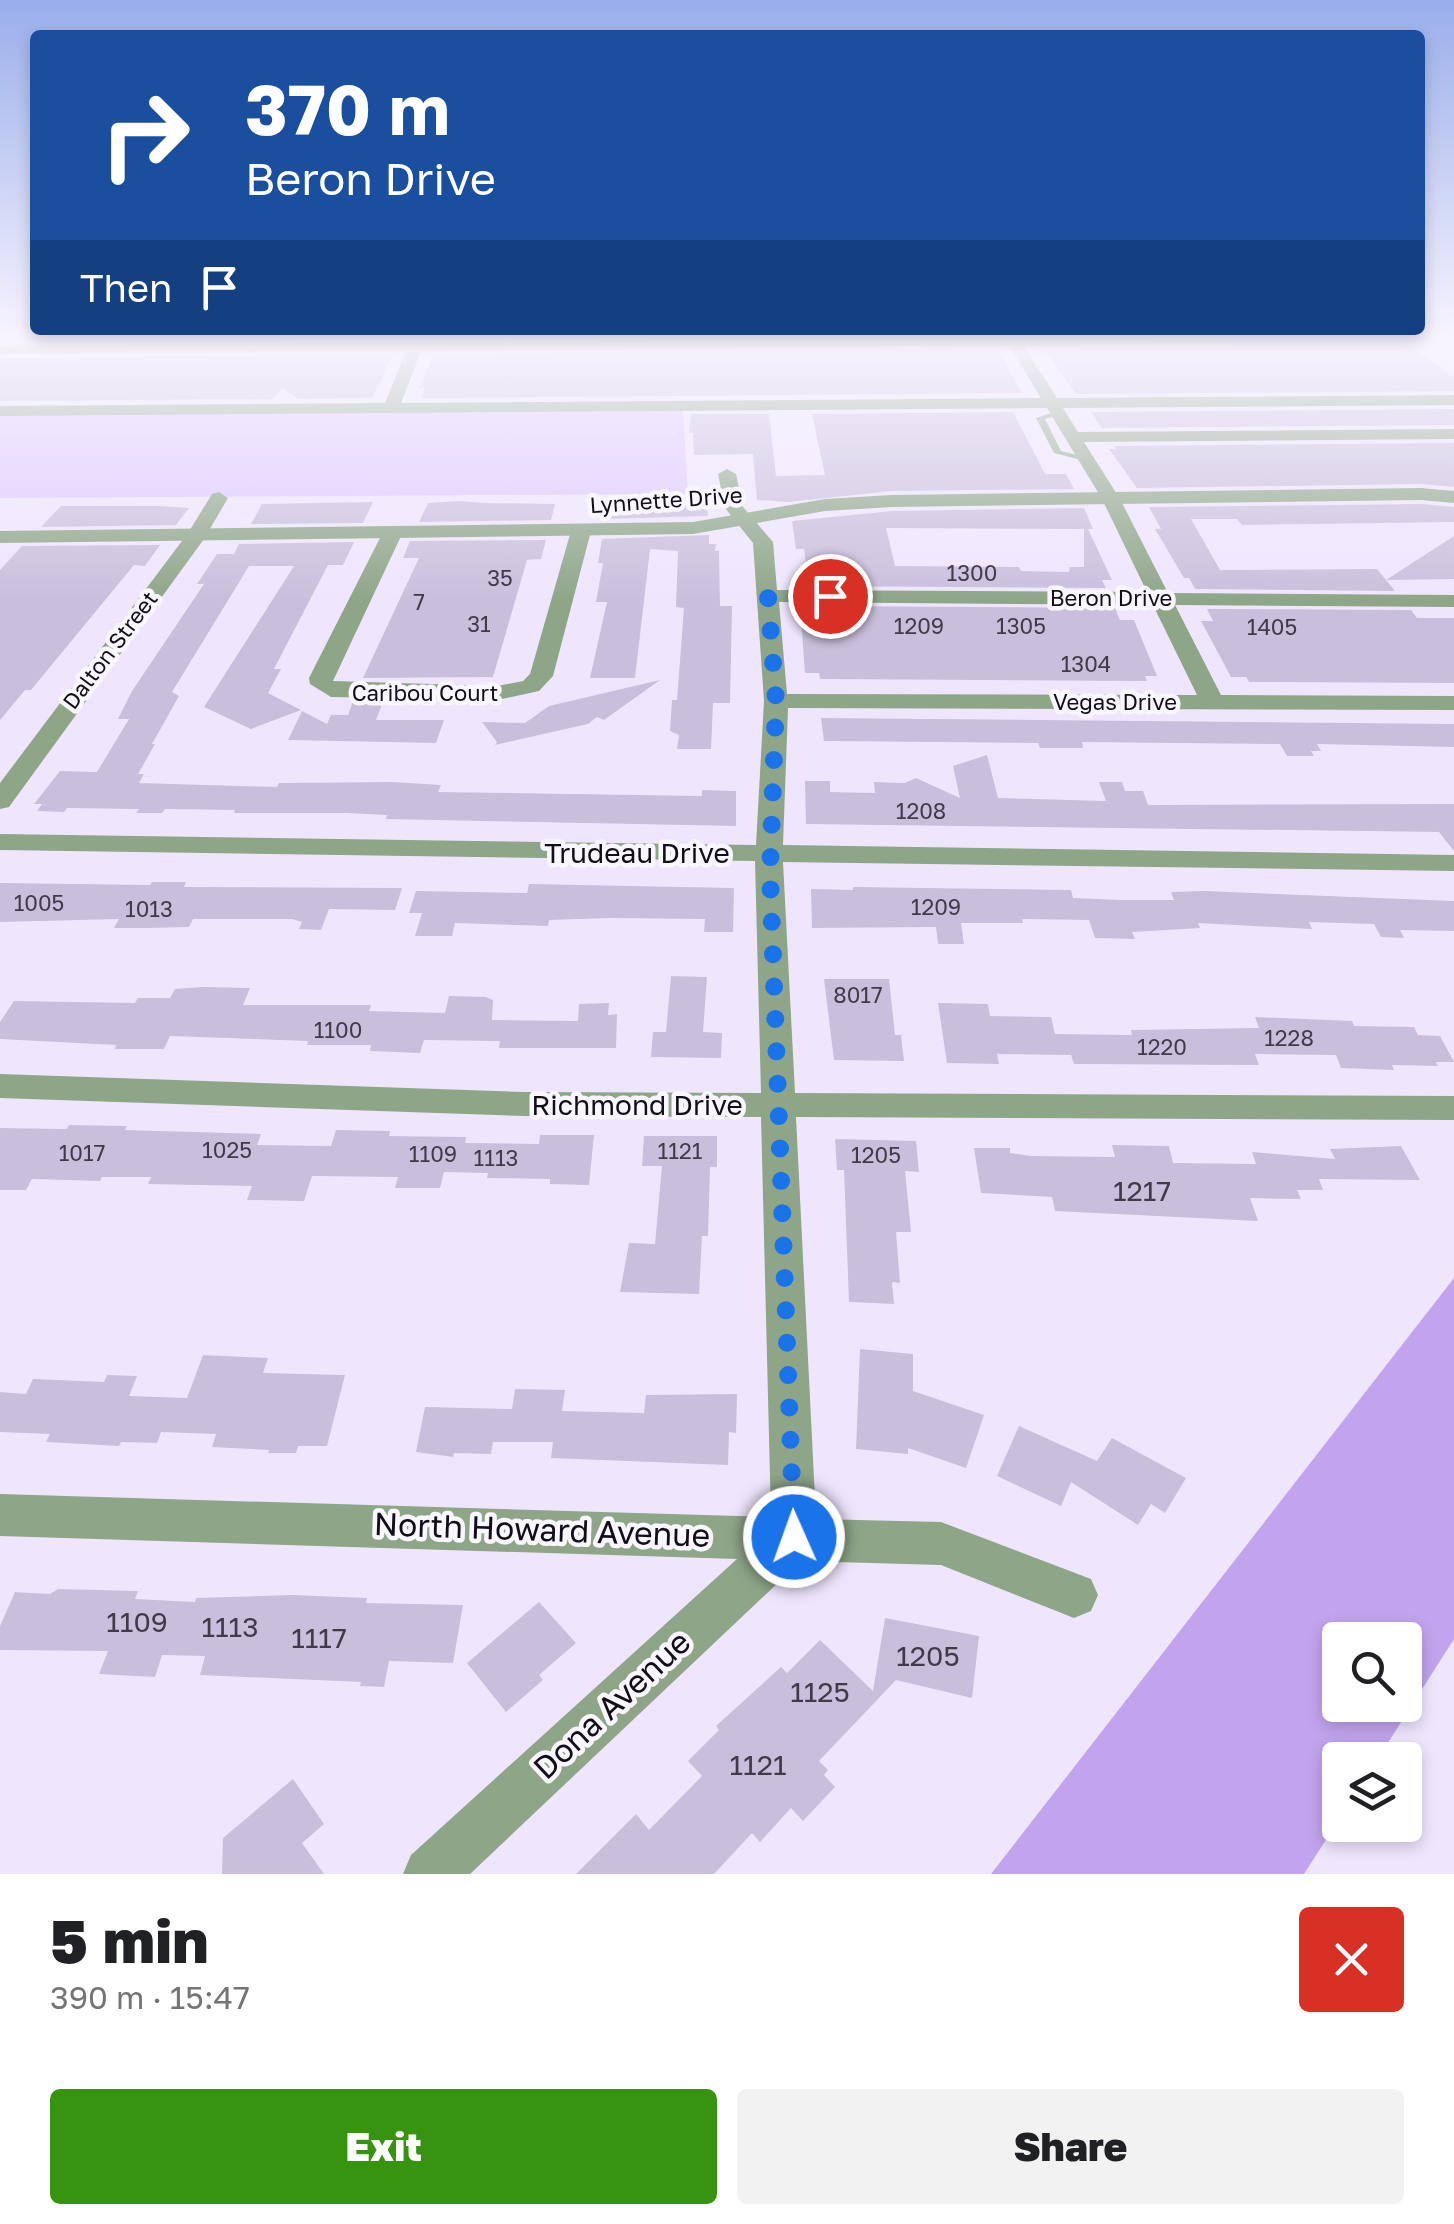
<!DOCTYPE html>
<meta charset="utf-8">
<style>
:root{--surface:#fff;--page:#f2f2f2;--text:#202124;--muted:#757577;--accent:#369410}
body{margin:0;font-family:"Golos Text",sans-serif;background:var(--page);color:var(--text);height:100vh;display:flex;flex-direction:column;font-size:38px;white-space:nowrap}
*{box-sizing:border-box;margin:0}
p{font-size:32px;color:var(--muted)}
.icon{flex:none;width:55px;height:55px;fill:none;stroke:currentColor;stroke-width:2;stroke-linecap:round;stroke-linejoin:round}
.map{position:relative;height:1874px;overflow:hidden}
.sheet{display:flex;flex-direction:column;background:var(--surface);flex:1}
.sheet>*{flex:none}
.top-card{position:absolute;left:30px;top:30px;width:1395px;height:305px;border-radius:10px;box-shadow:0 5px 15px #0003;background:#1a4fa0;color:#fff;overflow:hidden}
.fabs{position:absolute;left:1322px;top:1622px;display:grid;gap:20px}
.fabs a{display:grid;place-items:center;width:100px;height:100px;border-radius:10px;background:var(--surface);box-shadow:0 5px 15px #0003;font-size:50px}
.pin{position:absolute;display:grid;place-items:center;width:85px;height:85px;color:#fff;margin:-42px;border:5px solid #fff;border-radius:50%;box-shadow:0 2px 10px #0007}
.me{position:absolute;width:110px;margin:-55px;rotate:358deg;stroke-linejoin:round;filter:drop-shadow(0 0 8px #0008)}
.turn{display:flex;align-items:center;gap:35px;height:210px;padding:0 50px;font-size:45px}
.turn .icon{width:130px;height:130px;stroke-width:2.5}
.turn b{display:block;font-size:70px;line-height:85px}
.then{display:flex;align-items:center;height:95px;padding:0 50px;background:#0003;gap:20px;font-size:38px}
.round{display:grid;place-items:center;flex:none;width:105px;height:105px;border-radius:10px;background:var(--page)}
.headline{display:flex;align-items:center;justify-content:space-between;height:170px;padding:0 50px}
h1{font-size:60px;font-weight:800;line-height:75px}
.action{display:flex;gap:20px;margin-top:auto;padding:20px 50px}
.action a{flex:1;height:115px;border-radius:10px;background:var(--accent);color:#fff;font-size:40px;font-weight:800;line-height:115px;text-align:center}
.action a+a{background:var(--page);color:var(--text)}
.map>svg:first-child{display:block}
.green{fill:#ddc8fe}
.water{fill:#c2a4ee;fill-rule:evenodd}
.building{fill:#c9bfdc;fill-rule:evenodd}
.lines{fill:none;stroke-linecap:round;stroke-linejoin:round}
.service{fill:#8ea588;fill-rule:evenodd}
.minor{fill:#8ea588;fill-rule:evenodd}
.tertiary{fill:#8ea588;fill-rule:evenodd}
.route{stroke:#1a73e8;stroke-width:18;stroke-dasharray:0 32.4}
.labels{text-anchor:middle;stroke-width:9;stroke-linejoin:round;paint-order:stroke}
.far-street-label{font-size:22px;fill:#120e18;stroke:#f9f7fd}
.number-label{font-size:22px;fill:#403a49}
.street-label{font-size:28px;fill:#120e18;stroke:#f9f7fd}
.near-number-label{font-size:28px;fill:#403a49}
.near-street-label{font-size:32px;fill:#120e18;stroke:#f9f7fd}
</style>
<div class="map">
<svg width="1454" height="1874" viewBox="0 0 1454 1874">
<rect width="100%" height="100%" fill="#efe6fe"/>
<path class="green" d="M683 409 688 494 0 498V415Z"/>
<path class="water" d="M1454 1278V1639L1377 1760H1340V1818L1304 1874H991ZM1340 1640H1405V1705H1340Z"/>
<path class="building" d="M1409 345 1454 377V391L1076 394 1044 349Z
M998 349 1022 393 421 398 425 388 419 389 434 355Z
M393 355 372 398 298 399 282 388 273 399 0 401V358Z
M1454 409V425L1102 428 1091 412Z
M1013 412 1045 474H1066L1074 489 892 491 788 502 757 500 753 454 694 455 693 433H689L691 414H769L776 476 825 475 812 414Z
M1454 443V487L1421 484 1137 488 1109 449H1116L1114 446Z
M676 499H705L708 516 605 519 607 504 676 503Z
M459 501 483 503 555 504 551 520 419 522 428 503Z
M373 502 363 523 251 524 262 504Z
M1421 504 1454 507V522L1242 525 1237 519H1191L1220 570 1377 569 1395 591 1195 589 1189 578H1184L1155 529H1161L1149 507Z
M61 506H159L189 508 176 525 41 527Z
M1084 508 1093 529H1088L1112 580H1102L1106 588 809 586 804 549H796L792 521 892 511ZM886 528 1084 529V567H1070L1069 572 1021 571 1019 567 895 566Z
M709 535V544H716L715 551H719L720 606H732L730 703H713L711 749H677L679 735 670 731 672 700H677L684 608 676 607 678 551 650 549 635 678H590L607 602H596L603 563H598L602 539Z
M1454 536V579L1386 580Z
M546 540 541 559 527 560 493 677 363 678 419 558H403L410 541Z
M354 542 343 565H328L274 669H281L268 693 301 710 251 729 204 707 294 566H249L172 692 179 696 152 744H155L138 774H144L139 783 277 787 279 783 392 782 441 785 438 792 702 796V790L736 791V826L386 819 387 815 346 813H234L235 810 165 809 162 813H136L139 809 67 808 64 812 37 811 42 804H34L60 771 97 772 129 719H118L132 691 204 584H197L217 554H234L239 544Z
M160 545 145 566 134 565 31 690H25L0 720V570L22 546Z
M812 606 1115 608 1120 620H1134L1157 676H1145L1147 681 820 679 819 673H805L801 618H814Z
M1207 609 1411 610 1417 618H1454V683L1249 682 1246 677H1231L1201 621H1213Z
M660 680 604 720 597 717 588 724 495 745 497 742 482 722 525 723 549 706Z
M353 701 383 702 376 720H444L436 743 288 740 302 711 327 724 331 715H348Z
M821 718 1454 724V747L1317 744 1321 751H1311L1314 756H1287L1280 744 1082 742 1083 748H1040L1038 743 824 741Z
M987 755 998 798 1106 801 1099 782H1122L1125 791H1143L1148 805 1454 804V851L1439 832 806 824 805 781H830V792L875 793 874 782 905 783 916 778 960 798 953 766Z
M152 882H186L184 887 402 888 395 910 329 909 321 930 299 929 302 922 292 919H193L189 927 148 928H114L119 919 0 922V883L150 885Z
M529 884 734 888 733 932H704L705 919 610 918 549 920 548 926 455 923 452 936H415L422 913H409L416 891 527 893Z
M853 887 1071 890 1073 898 1122 900H1174L1171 892 1204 891 1454 901V931L1400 930 1404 938 1381 937 1374 924 1309 922 1312 929 1198 923 1200 928 1132 932 1135 939 1095 938 1089 920 1022 919 1023 923H961L964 944H938L936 927 812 928 811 889 853 890Z
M671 976 707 977 703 1032 722 1033 721 1058 651 1057 653 1032H666Z
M824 979H889L895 1035H901L904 1061 834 1060Z
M203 987 250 988 243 1005H371L369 1011 445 1013 449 996 486 997 493 1000 492 1020 578 1021 579 1004 609 1003 608 1015 617 1014 616 1048H499L500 1041 424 1040 420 1053 370 1051 371 1045H307L308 1041 170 1036 164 1049H115L116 1045 0 1039V1022L14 1001 135 1003 138 998H170L175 989Z
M938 1003 988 1004 990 1016 1051 1017 1055 1034 1132 1035 1131 1030 1259 1028 1255 1017 1352 1021 1354 1026 1414 1027 1418 1035 1440 1036 1454 1062H1436L1438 1066 1392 1065 1394 1070 1341 1068 1336 1055 1255 1054 1259 1065 1074 1064 1071 1055 997 1054 999 1064 947 1063Z
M69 1125 127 1126 125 1130 261 1134 257 1145 331 1146 336 1130 390 1131 389 1136 466 1137 465 1143 539 1144 540 1135H594L589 1185 550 1184V1179L487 1178 488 1173 444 1172 440 1188H395L398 1177 312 1176 304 1201 247 1200 252 1186 148 1184 151 1177H102L100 1181 32 1179 26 1190H0V1128L67 1129Z
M644 1136H717V1167H710L708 1236H702L699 1294 620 1292 629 1243 655 1244 662 1166H642Z
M835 1139 916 1141 919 1172 905 1171 911 1232H896L900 1283 892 1282 894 1304 849 1302 844 1170H837Z
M1112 1145 1169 1146 1173 1163 1256 1164 1252 1152 1335 1159 1330 1149 1401 1146 1420 1180 1319 1179 1323 1190H1297L1301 1199 1250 1198 1258 1221 1055 1211 1052 1197 981 1193 974 1148H1010V1153L1031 1156 1115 1157Z
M860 1349 913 1354V1391L984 1415 966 1468 908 1448V1454L856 1449Z
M203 1355 268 1358 263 1373 345 1375 327 1446H298L296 1453H268L269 1450 212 1447 216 1434 161 1432 157 1443 121 1442 119 1446 46 1442 50 1434 0 1432V1392L26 1394 33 1379 104 1382 107 1375 137 1376 129 1396 187 1398Z
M515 1389 565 1390 562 1411 644 1413 646 1395 737 1394 736 1433 729 1432 728 1465 551 1458 553 1442H493L491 1454 454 1453 453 1457 416 1452 425 1407 512 1409Z
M1019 1426 1097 1461 1112 1438 1186 1478 1165 1513 1151 1504 1138 1525 1071 1482 1061 1506 997 1476Z
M58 1589 138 1591 135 1599 195 1602 196 1598 293 1595 367 1598 366 1603 463 1605 453 1663 389 1661 384 1687 360 1686 361 1682 200 1675 205 1656 162 1655 155 1677 99 1674 108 1651 0 1650V1626L15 1592 50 1594Z
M539 1602 576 1643 539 1675 543 1680 506 1712 467 1663Z
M885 1618 979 1636 972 1698 896 1680 819 1761 828 1770 824 1775 835 1787 803 1821 791 1808 760 1842 752 1833 714 1874H576L636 1814 649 1830 702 1776 688 1761 719 1730 716 1726 781 1667 787 1673 820 1640 873 1691Z
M293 1779 324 1824 302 1843 324 1874H222L223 1838Z"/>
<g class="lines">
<path class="service" d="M1057 411 1061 413 1060 415 1045 419 1061 451 1089 458V462L1054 453 1036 418Z"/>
<path class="minor" d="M722 339H1242L1235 343 1023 345 1057 398 1454 395V405L1063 408 1078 432 1454 429V439L1084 442 1120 499 1168 593 1454 595V607L1175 605 1221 695 1454 696V710L788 708 783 845 1454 855V871L783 862 795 1093 1454 1096V1120L796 1117 816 1519 941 1522 1091 1579 1098 1595 1091 1611 1074 1618 941 1565 801 1561 470 1874H403L411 1855 737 1559 0 1536V1494L771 1517 761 1117 524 1116 0 1098V1074L524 1092 761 1093 755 861 0 850V834L756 845 764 701 753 543 725 508 718 474 727 469 736 474 743 507 773 542 777 590 1147 592 1102 499 1047 408 0 416V406L385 403 406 351 0 354V346ZM1009 345 1041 398 401 403 421 351ZM779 602 1153 605 1197 695 787 694Z
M219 492 228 498 204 539 9 807 0 809V783L188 533 212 494Z
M581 525 591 531 553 676 539 691 497 700 331 697 310 684 309 678 382 534 392 528 402 534 333 681 497 686 523 681 530 674 571 531Z"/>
<path class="tertiary" d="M1421 488 1454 491V503L1421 500 892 507 825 511 693 534 0 543V531L693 522 825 499 892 495Z"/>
</g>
<linearGradient id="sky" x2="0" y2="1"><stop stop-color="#99aeea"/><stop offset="0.56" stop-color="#f8f4ff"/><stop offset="1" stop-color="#f8f4ff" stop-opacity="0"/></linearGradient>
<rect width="1454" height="602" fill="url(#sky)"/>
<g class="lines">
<path class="route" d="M794 1537 770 873 776 701 768 596H830"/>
</g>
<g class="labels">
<g class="far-street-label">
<text transform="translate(666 500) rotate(-4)" y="8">Lynnette Drive</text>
<text x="1111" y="606">Beron Drive</text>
<text transform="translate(110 650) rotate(-53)" y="8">Dalton Street</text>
<text x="425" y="701">Caribou Court</text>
<text x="1115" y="710">Vegas Drive</text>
</g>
<g class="number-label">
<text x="972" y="581">1300</text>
<text x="500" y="586">35</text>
<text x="419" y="610">7</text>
<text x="479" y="632">31</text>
<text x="919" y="634">1209</text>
<text x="1021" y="634">1305</text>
<text x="1272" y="635">1405</text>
<text x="1086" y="672">1304</text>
<text x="921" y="819">1208</text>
<text x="39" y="911">1005</text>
<text x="936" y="915">1209</text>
<text x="149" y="917">1013</text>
<text x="858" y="1003">8017</text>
<text x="338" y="1038">1100</text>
<text x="1289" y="1046">1228</text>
<text x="1162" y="1055">1220</text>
<text x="227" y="1158">1025</text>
<text x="680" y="1159">1121</text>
<text x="82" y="1161">1017</text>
<text x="433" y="1162">1109</text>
<text x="876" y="1163">1205</text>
<text x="496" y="1166">1113</text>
</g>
<g class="street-label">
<text x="637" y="863">Trudeau Drive</text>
<text x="637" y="1115">Richmond Drive</text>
</g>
<g class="near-number-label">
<text x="1142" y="1201">1217</text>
<text x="137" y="1632">1109</text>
<text x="230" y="1637">1113</text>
<text x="319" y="1648">1117</text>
<text x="928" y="1666">1205</text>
<text x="820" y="1702">1125</text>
<text x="758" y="1775">1121</text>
</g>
<g class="near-street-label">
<text transform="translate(542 1530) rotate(2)" y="11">North Howard Avenue</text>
<text transform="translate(612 1705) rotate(-43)" y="11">Dona Avenue</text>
</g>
</g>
</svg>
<div class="fabs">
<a><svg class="icon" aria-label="search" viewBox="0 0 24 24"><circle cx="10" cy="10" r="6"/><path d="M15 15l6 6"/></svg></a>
<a><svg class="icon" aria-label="layers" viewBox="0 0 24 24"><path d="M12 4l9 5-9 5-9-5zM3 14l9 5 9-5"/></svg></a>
</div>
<div class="pin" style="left:830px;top:596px;background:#d93025"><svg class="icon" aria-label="arrive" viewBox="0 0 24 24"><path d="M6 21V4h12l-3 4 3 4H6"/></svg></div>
<svg class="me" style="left:794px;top:1537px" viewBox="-20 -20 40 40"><circle r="17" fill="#1a73e8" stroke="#fff" stroke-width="3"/><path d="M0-11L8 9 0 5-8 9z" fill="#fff"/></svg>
<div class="top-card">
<div class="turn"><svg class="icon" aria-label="right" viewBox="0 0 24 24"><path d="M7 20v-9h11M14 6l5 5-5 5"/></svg><div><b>370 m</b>Beron Drive</div></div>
<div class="then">Then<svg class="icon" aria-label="arrive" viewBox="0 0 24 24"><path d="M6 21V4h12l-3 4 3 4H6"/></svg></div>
</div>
</div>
<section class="sheet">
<div class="headline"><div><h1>5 min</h1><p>390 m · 15:47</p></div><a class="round" style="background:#d93025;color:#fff"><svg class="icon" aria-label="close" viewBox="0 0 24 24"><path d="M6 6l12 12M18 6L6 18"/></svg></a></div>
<div class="action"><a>Exit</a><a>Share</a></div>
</section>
